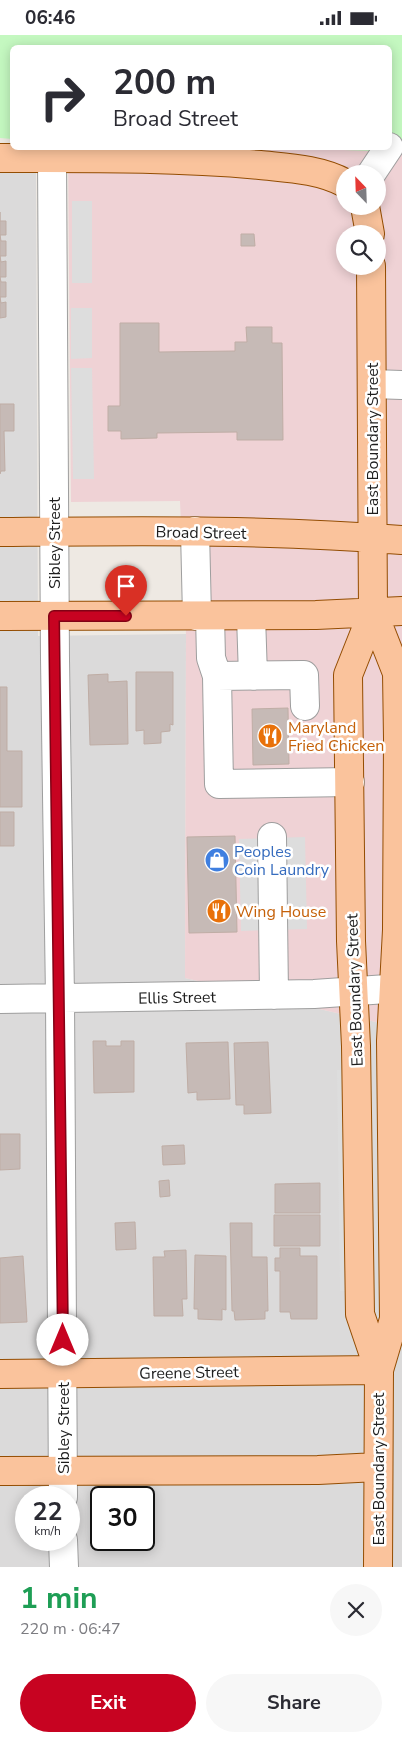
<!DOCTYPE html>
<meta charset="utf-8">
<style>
:root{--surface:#fff;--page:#f7f7f7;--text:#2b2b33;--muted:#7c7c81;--accent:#c70321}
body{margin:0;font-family:"Nunito Sans",sans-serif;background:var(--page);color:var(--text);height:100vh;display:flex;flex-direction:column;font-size:19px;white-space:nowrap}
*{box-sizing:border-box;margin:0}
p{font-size:16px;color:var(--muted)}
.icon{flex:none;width:28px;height:28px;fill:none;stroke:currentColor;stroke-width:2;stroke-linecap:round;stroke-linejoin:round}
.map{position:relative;height:1532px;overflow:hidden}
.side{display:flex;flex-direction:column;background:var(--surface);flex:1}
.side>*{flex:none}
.guide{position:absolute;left:10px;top:10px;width:382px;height:105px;border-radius:8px;box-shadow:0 2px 12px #0003;background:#fff;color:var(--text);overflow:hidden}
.needle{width:32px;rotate:337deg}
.buttons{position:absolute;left:336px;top:130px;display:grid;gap:10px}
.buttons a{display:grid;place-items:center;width:50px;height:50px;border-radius:50%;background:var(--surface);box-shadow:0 2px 12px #0003;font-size:25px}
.speed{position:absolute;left:15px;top:1451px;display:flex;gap:10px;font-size:25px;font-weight:700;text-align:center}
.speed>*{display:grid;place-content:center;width:65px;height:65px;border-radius:50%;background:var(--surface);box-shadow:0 2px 12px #0003;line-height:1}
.speed small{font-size:12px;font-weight:400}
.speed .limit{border:2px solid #111;border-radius:8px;background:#fff;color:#111}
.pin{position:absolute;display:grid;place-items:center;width:42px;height:42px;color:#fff;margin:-51px -21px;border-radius:50% 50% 50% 0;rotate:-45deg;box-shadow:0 0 5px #0007}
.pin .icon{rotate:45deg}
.me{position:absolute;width:55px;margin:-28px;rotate:0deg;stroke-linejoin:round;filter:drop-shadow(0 0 4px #0008)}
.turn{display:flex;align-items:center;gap:18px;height:105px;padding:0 20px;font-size:22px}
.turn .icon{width:65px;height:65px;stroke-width:2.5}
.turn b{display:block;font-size:35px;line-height:42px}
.round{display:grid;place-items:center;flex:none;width:52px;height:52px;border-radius:26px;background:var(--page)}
.summary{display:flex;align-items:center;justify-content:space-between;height:85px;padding:0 20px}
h1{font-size:30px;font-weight:700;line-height:38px;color:#1e9e55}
.primary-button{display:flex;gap:10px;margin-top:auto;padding:10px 20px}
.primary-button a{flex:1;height:58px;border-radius:30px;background:var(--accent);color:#fff;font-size:20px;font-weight:700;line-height:58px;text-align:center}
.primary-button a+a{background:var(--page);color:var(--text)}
.status{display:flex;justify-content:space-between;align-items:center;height:35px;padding:0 25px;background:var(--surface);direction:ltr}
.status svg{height:14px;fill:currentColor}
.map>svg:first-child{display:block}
.residential{fill:#dbdada;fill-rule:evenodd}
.commercial{fill:#efd2d5;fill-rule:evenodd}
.park{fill:#c4f8c0}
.parking{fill:#ddd}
.building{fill:#c6bab6;stroke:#bfada5}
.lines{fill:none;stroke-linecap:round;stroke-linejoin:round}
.minor-casing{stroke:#9e9e9e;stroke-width:30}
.major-casing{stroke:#944d02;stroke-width:30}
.minor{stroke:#fff;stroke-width:28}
.major{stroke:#fac39c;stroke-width:28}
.route-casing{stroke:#810215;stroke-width:12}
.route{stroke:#c70321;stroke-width:9}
.labels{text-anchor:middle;stroke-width:5;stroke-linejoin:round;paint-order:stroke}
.street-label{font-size:16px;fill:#1d1d1d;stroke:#fff}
.food-label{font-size:16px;fill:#c56008;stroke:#fff;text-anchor:start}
.shop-label{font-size:16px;fill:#366cbe;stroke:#fff;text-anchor:start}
</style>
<div class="status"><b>06:46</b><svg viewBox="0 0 49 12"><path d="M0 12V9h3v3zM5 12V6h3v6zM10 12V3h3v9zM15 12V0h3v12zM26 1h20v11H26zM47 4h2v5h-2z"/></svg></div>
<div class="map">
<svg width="402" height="1532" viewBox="0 0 402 1532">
<rect width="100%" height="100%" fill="#eee9e3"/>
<path class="residential" d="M0 138H36L38 601 186 599 185 943 402 993V1532H0ZM26 1462H69V1505H26ZM101 1462H144V1505H101Z"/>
<path class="commercial" d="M402 2V993L185 943 186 599 180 466 71 467 68 113 390 112V12ZM345 139H378V171H345ZM345 199H378V231H345Z"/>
<path class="park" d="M0 0H402V117L285 113 390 112V12H12V104L0 103Z"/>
<path class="parking" d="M72 166H92V248H72Z
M71 273H92V323L71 324Z
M71 333H92L94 444H73Z
M305 802 307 894 241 896 239 804Z
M337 1035H349L351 1256H340Z"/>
<path class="building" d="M0 177V186H6V200H0Z
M241 199H254L255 211H241Z
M0 200 1 206H6V221H0Z
M0 221 1 227 6 226V242H0Z
M0 242 1 247H6V262H0Z
M0 262 1 268 6 267V282L0 283Z
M120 288H159V317L235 316V307H247L246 292H272V308H282L283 405H237V397L157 398V403L121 404V396H108V371H120Z
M0 369H14V396H4L5 436H1L0 439Z
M136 637H173V690L170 689V696L161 697V708L144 709V695L136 696Z
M108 639V647L127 646 128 709 90 710 88 640Z
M0 652H7V716H22V772H0Z
M288 673 289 729 253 730 252 674Z
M0 777H14V811H0Z
M235 801 237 897 189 898 187 802Z
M93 1006H106V1011H121V1006H134V1057L94 1058Z
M228 1007 230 1064 197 1065V1057L188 1058 186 1008Z
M268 1007 271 1078 244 1079V1070H236L234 1008Z
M0 1099H20V1134L0 1135Z
M184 1110 185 1129 163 1130 162 1111Z
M169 1145 170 1161 160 1162 159 1146Z
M320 1148V1178H275V1149Z
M274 1180H320V1211H274Z
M135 1187 136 1214 116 1215 115 1188Z
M230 1188H252V1222H267L268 1276H265V1284L235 1285 234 1276H232Z
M280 1213H300V1221H317V1284H291L290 1277H280V1236H275V1223H280Z
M186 1215 187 1264H182L183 1281H154L153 1222H165L164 1216Z
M195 1220 226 1221V1275L222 1274V1285L198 1284V1274H194Z
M23 1221 27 1287 0 1288V1223Z"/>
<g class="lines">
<defs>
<path id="minor" d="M52 123 55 624 60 963 63 1462
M371 139 389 112
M372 349 402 350
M195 496 197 581
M210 581 211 623 217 641
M251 581 253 641
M305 671 304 640 217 641 219 749 350 747
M272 802 274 960
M0 964 314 959 402 953
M63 1505 64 1532"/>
<path id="major" d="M0 123C87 123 173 122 260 130 288 133 319 134 345 148
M365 171 370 199
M371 231 373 577 397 638 398 704 397 895 391 1006 394 1284 379 1335 378 1532
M0 497C134 496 268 494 402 505
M373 577 348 640 351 906 356 1011 360 1279 379 1335
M0 581 316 580 402 576
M0 1339 379 1335
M0 1436 318 1435 377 1432"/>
</defs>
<use href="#minor" class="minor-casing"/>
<use href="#major" class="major-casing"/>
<use href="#minor" class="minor"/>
<use href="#major" class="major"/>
</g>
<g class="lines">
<defs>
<path id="route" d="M63 1305 54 581H126"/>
</defs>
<use href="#route" class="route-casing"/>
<use href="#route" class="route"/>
</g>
<defs>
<symbol id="restaurant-disc" viewBox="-11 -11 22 22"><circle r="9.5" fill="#e8710a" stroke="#fff"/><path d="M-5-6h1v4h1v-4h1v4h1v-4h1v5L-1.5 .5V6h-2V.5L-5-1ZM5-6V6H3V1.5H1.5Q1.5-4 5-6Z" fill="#fff"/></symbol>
<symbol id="shop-disc" viewBox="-11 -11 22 22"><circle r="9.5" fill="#3f7fe0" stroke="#fff"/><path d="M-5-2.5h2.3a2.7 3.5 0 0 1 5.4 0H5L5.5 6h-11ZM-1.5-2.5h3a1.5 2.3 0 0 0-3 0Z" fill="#fff"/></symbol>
</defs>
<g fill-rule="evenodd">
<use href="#restaurant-disc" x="256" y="687" width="28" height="28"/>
<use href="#shop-disc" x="203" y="811" width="28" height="28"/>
<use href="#restaurant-disc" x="205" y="862" width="28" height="28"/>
</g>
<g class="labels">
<g class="street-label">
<text transform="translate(372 404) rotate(-90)" y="6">East Boundary Street</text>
<text transform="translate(201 497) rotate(1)" y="6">Broad Street</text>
<text transform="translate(54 508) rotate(-90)" y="6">Sibley Street</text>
<text transform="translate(354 955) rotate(-92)" y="6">East Boundary Street</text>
<text transform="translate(177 962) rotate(-1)" y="6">Ellis Street</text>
<text transform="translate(189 1337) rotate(-1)" y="6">Greene Street</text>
<text transform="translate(63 1393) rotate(-90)" y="6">Sibley Street</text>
<text transform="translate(378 1434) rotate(-90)" y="6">East Boundary Street</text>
</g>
<g class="food-label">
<text x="288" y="698">Maryland<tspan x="288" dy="18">Fried Chicken</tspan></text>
<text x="236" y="882">Wing House</text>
</g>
<g class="shop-label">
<text x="234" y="822">Peoples<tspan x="234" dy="18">Coin Laundry</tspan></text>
</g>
</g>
</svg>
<div class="buttons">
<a><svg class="needle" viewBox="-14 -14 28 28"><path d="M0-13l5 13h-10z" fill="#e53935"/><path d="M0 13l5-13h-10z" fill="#7c7c81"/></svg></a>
<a><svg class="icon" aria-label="search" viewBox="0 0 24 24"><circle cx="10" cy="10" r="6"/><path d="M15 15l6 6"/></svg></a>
</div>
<div class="speed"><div>22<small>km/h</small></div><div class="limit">30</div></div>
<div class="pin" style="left:126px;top:581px;background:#d93025"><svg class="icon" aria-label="arrive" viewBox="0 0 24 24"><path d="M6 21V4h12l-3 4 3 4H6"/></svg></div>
<svg class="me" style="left:63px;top:1305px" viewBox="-20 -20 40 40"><circle r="19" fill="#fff"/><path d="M0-13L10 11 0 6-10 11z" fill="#c70321"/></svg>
<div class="guide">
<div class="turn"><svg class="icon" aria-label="right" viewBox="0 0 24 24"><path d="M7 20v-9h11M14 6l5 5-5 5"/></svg><div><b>200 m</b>Broad Street</div></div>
</div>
</div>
<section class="side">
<div class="summary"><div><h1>1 min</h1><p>220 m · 06:47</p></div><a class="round"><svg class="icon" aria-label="close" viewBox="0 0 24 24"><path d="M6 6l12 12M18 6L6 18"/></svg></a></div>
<div class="primary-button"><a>Exit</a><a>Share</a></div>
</section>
